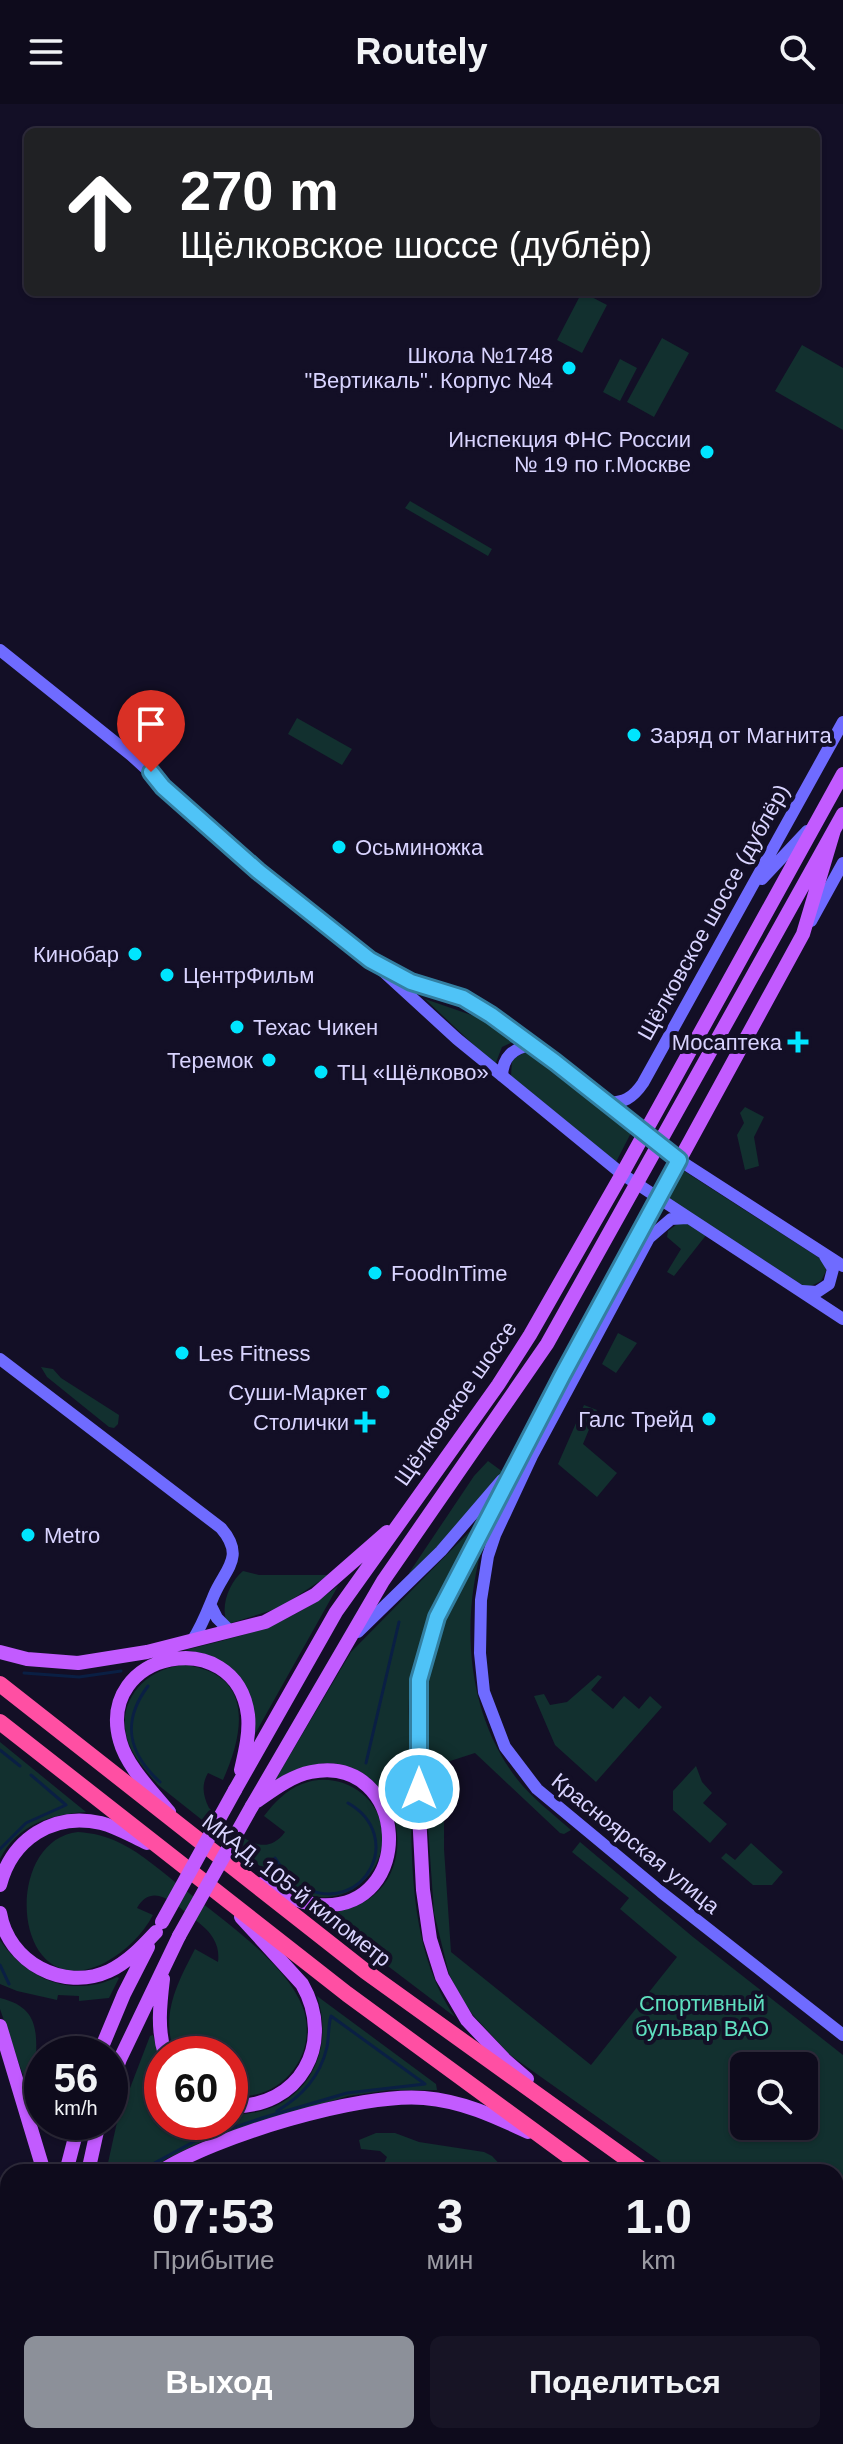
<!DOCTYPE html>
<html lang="ru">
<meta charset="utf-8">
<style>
:root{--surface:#0e0b1c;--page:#171425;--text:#f1f3f6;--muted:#9b9ba3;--line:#2e2b3b;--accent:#8c9099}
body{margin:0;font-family:Helvetica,sans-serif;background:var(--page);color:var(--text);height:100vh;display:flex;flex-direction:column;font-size:30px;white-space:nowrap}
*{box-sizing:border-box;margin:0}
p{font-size:26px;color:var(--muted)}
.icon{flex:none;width:44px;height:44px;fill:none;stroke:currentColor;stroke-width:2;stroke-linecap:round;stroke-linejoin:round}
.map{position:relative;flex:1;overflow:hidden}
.sheet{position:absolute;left:0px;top:2060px;width:844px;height:280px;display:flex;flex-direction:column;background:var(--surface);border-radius:24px 24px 0 0;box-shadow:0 2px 6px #0004,0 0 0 2px var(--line)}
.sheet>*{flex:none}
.banner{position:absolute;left:24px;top:24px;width:796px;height:168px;border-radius:12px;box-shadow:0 2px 6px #0004,0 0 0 2px var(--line);background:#202124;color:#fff;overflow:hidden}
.buttons{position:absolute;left:730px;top:1948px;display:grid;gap:16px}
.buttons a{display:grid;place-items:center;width:88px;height:88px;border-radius:12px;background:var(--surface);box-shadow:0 2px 6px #0004,0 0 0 2px var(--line);font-size:40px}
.speed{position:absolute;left:24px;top:1932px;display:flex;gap:16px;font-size:40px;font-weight:700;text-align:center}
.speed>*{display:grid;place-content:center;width:104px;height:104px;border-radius:50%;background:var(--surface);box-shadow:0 2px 6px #0004,0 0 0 2px var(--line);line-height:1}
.speed small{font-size:20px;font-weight:400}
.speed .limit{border:12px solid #d22;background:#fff;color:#111}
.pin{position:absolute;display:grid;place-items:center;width:68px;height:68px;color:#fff;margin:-82px -34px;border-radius:50% 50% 50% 0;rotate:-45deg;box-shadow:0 0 8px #0007}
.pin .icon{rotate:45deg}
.me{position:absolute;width:88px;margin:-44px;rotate:0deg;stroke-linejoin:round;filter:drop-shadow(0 0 6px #0008)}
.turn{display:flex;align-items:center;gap:28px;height:168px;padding:0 24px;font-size:36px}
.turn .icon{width:104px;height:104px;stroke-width:2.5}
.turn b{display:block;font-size:56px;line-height:68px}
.eta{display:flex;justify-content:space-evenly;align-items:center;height:136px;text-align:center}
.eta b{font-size:48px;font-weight:600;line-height:56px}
.primary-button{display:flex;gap:16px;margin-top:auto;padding:16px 24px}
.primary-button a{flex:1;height:92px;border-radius:12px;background:var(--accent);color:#fff;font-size:32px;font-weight:600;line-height:92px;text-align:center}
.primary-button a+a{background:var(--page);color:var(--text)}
header{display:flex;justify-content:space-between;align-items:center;height:104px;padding:0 24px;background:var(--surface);font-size:36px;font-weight:600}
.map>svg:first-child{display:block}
.green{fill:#12302f;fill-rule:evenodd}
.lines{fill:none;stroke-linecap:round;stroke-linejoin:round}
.stream{stroke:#0a1f44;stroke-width:3}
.street{stroke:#3d3a85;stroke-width:9}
.secondary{stroke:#6f6bff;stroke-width:12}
.primary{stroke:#c25bff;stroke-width:14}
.highway{stroke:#ff4fa3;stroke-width:16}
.primary-bridge{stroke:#c25bff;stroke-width:14}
.route-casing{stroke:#337fa1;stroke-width:20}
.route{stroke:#4fc3f7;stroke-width:14}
.poi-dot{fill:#00e5ff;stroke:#130f26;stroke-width:3}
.labels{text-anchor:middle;stroke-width:8;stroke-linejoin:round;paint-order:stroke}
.poi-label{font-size:22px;fill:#d9d4ff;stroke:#130f26;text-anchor:end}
.street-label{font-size:22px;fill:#d9d4ff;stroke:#130f26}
.park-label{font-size:22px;fill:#5fe0c0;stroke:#130f26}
</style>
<header><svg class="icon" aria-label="menu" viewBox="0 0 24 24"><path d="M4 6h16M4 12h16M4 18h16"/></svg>Routely<svg class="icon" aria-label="search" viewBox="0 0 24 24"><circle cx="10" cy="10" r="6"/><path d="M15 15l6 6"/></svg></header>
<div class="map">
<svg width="843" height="2340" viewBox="0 0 843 2340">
<rect width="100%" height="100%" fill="#130f26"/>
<path class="green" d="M582 188 607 201 582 249 557 236Z
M662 234 689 249 654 313 627 298Z
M802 241 843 264V326L775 287Z
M620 255 637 264 620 297 603 288Z
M410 397 492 445 488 452 405 404Z
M297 614 352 645 342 661 288 630Z
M425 895 480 914 517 936 502 943 495 961Z
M526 947 632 1027 616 1058 511 972 512 956Z
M745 1003 764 1013 754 1033 759 1062 745 1066 737 1031 744 1019 740 1009Z
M681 1065 824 1157 826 1167 821 1177 807 1184 665 1093Z
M681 1117 691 1119 707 1130 674 1172 667 1168 681 1145 667 1133 668 1127Z
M618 1229 637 1239 616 1269 602 1260Z
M41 1263 53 1265 61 1274 119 1311 118 1320 114 1324 109 1323 47 1273Z
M584 1301 597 1306 583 1340 617 1369 597 1393 558 1360Z
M488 1357 503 1368 489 1389 411 1470 409 1469 474 1372Z
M473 1424C449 1472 423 1518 412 1571 406 1598 410 1629 411 1657 412 1741 405 1840 455 1913L318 1809C455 1809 398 1596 274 1678L351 1548Z
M484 1437C460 1515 466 1609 517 1675 532 1694 553 1710 571 1726L564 1730 560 1729 475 1649 444 1659V1745L451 1848 591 1961 677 1853 620 1805 629 1794 572 1748 580 1738 693 1833 843 1951V2092L836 2087V2068H675L510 1951 473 1911 460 1892 449 1870 434 1809 427 1709 426 1577 444 1517ZM744 1962H804V2022H744Z
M243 1467 259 1471H329L279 1504 228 1520C219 1505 229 1478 243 1467Z
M338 1482 255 1630C257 1584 231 1551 185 1546 246 1531 287 1522 338 1482Z
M184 1561C254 1569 245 1627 223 1676L208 1669C201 1681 203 1692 209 1704 231 1722 261 1761 285 1728L264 1712C274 1699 286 1686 302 1680 335 1666 377 1687 382 1725 387 1762 357 1796 320 1793 305 1792 292 1783 279 1777L158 1681C147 1668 135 1655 129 1640 113 1599 145 1564 184 1561Z
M598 1571 602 1573 591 1586 613 1605 624 1592 639 1605 650 1592 662 1603 596 1678 555 1641 534 1592 544 1590 550 1601 567 1598Z
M0 1638 86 1708C50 1710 17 1721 0 1755Z
M696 1662 702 1678 712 1689 703 1699 727 1720 710 1739 673 1706V1687Z
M78 1728C93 1729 106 1732 120 1739 143 1750 163 1769 184 1785 219 1813 280 1855 299 1895 311 1917 309 1945 294 1965 279 1986 256 1994 230 1993V1950H175C160 1911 177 1880 195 1845L218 1858C219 1850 218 1842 213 1834 208 1825 198 1818 190 1812 174 1799 152 1778 137 1804L153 1811C143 1830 126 1847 106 1858 12 1907 0 1736 78 1728Z
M751 1739 783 1768 772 1781H753L721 1754 726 1749 735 1756Z
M0 1836C26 1875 72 1895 117 1873L119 1874 109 1894 79 1897V1892L58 1891 57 1896 17 1887 0 1880Z
M317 1892 436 1980 437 1986H390L348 1992 201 2038 166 2055 147 2068H106L117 2018 150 1932 153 1931 162 1964V2018H230V2010C298 2014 338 1955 317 1892Z
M0 1894C42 1904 36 1931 36 1965 36 1981 38 1995 37 2011L0 1905Z
M376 2029H395L419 2038 484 2048 492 2052 507 2068H380L387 2053 380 2047 361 2045 359 2036Z"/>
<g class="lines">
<path class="stream" d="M24 1569 79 1573 121 1567
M148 1582C121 1618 128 1649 160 1678
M0 1646 20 1662
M366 1659 399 1518
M0 1745 26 1719 66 1701 31 1671
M275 1754 289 1774
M304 1784C365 1812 406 1732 348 1699
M0 1861 9 1880
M147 2063 199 2035 262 2014 347 1989 425 1980 331 1912C328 1922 329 1933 327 1943 320 1973 302 1992 277 2007"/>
<path class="street" d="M0 2173 8 2174
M266 2332 279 2334 289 2340
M204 2340 205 2332"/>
<path class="secondary" d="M0 546 131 651 258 767 373 858 457 935 622 1070 843 1215
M762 775 807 727
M811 817 843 759
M389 867 411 878 463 894 491 911 555 958 679 1056 843 1162
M502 972C503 952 513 945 532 940
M605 998C623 1000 633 994 643 979L843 618
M687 1114 671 1115 649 1134 532 1352 495 1431 488 1452 481 1496 480 1549 484 1588 505 1643 537 1685 661 1788 843 1931
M802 1187 817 1188 829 1180 833 1165 825 1152
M0 1255 221 1424C246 1453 225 1465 214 1491 207 1508 202 1522 192 1537
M211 1502 217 1514 230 1527
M358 1528 441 1447 502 1376"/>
<path class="primary" d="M0 1548 27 1555 78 1559 147 1548 265 1518 315 1491 387 1428
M235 1686 336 1508 498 1281 530 1231 622 1070 843 670
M257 1697C273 1686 291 1672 311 1668 409 1649 418 1808 319 1801 299 1799 279 1788 261 1780
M252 1702 383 1477 547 1240 843 710
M169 1708C152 1687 127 1663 120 1637 95 1547 236 1519 248 1611 250 1629 245 1649 241 1666
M0 1781C12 1735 53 1708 101 1719 117 1723 132 1732 147 1739
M0 1809C8 1858 63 1888 109 1867 128 1858 142 1843 156 1828
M163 1875C160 1900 157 1926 165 1950
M0 1922 44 2068
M99 1950 124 1890 148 1843
M527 1975 505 1956 467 1916 442 1873 430 1835 423 1786 419 1709V1576L427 1543 437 1513 485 1418 590 1220 803 830 834 726
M110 1983 120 1955 179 1832
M230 2002C300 2005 336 1939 302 1880L241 1813
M66 2068 79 2018
M88 2068 99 2018
M160 2068C213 2033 361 1988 424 1994 462 1997 494 2012 528 2028
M32 2340 33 2332
M42 2340 43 2332"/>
<path class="highway" d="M0 1580 365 1867 645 2068
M0 1618 347 1890 590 2068
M836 2213 843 2218
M836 2247 843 2252"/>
<path class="primary-bridge" d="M162 1818 235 1686
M179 1832 252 1702"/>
</g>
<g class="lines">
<defs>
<path id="route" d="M151 668 163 683 258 767 370 856 411 878 463 894 491 911 555 958 679 1056 562 1272 437 1513 419 1576V1685"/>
</defs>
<use href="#route" class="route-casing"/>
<use href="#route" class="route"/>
</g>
<g class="poi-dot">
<circle cx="569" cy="264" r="8"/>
<circle cx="707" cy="348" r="8"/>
<circle cx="634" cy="631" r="8"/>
<circle cx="339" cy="743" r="8"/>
<circle cx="135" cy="850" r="8"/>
<circle cx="167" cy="871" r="8"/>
<circle cx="237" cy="923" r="8"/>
<path d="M794 926h8v8h8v8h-8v8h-8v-8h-8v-8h8z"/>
<circle cx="269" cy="956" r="8"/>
<circle cx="321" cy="968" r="8"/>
<circle cx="375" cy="1169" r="8"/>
<circle cx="182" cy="1249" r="8"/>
<circle cx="383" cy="1288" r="8"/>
<circle cx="709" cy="1315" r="8"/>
<path d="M361 1306h8v8h8v8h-8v8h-8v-8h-8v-8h8z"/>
<circle cx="28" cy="1431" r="8"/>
</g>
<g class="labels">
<g class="poi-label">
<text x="553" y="259">Школа №1748<tspan x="553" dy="25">"Вертикаль". Корпус №4</tspan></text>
<text x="691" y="343">Инспекция ФНС России<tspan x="691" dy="25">№ 19 по г.Москве</tspan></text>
<text x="650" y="639" text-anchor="start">Заряд от Магнита</text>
<text x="355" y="751" text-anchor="start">Осьминожка</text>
<text x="119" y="858">Кинобар</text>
<text x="183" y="879" text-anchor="start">ЦентрФильм</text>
<text x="253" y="931" text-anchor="start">Техас Чикен</text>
<text x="782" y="946">Мосаптека</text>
<text x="253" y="964">Теремок</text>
<text x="337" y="976" text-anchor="start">ТЦ «Щёлково»</text>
<text x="391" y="1177" text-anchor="start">FoodInTime</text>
<text x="198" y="1257" text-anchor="start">Les Fitness</text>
<text x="367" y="1296">Суши-Маркет</text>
<text x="693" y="1323">Галс Трейд</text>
<text x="349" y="1326">Столички</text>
<text x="44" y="1439" text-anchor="start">Metro</text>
</g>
<g class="street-label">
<text transform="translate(713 808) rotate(-61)" y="8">Щёлковское шоссе (дублёр)</text>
<text transform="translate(455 1299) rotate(-55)" y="8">Щёлковское шоссе</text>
<text transform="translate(636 1739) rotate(39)" y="8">Красноярская улица</text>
<text transform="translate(297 1786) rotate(38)" y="8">МКАД, 105-й километр</text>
</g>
<g class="park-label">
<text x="702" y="1907">Спортивный<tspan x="702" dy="25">бульвар ВАО</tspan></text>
</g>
</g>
</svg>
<div class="buttons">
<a><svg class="icon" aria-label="search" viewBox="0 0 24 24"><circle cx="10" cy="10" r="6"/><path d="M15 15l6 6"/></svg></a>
</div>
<div class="speed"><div>56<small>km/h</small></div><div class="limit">60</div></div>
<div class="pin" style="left:151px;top:668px;background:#d93025"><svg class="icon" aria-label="arrive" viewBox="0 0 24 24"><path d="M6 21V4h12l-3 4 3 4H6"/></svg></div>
<svg class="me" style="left:419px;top:1685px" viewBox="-20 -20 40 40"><circle r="17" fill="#4fc3f7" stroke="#fff" stroke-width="3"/><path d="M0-11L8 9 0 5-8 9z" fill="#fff"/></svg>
<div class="banner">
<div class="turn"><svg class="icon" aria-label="ahead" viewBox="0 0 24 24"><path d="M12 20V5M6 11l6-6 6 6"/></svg><div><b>270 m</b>Щёлковское шоссе (дублёр)</div></div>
</div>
<section class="sheet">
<div class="eta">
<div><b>07:53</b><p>Прибытие</p></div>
<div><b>3</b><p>мин</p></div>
<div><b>1.0</b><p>km</p></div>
</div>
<div class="primary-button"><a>Выход</a><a>Поделиться</a></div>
</section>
</div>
